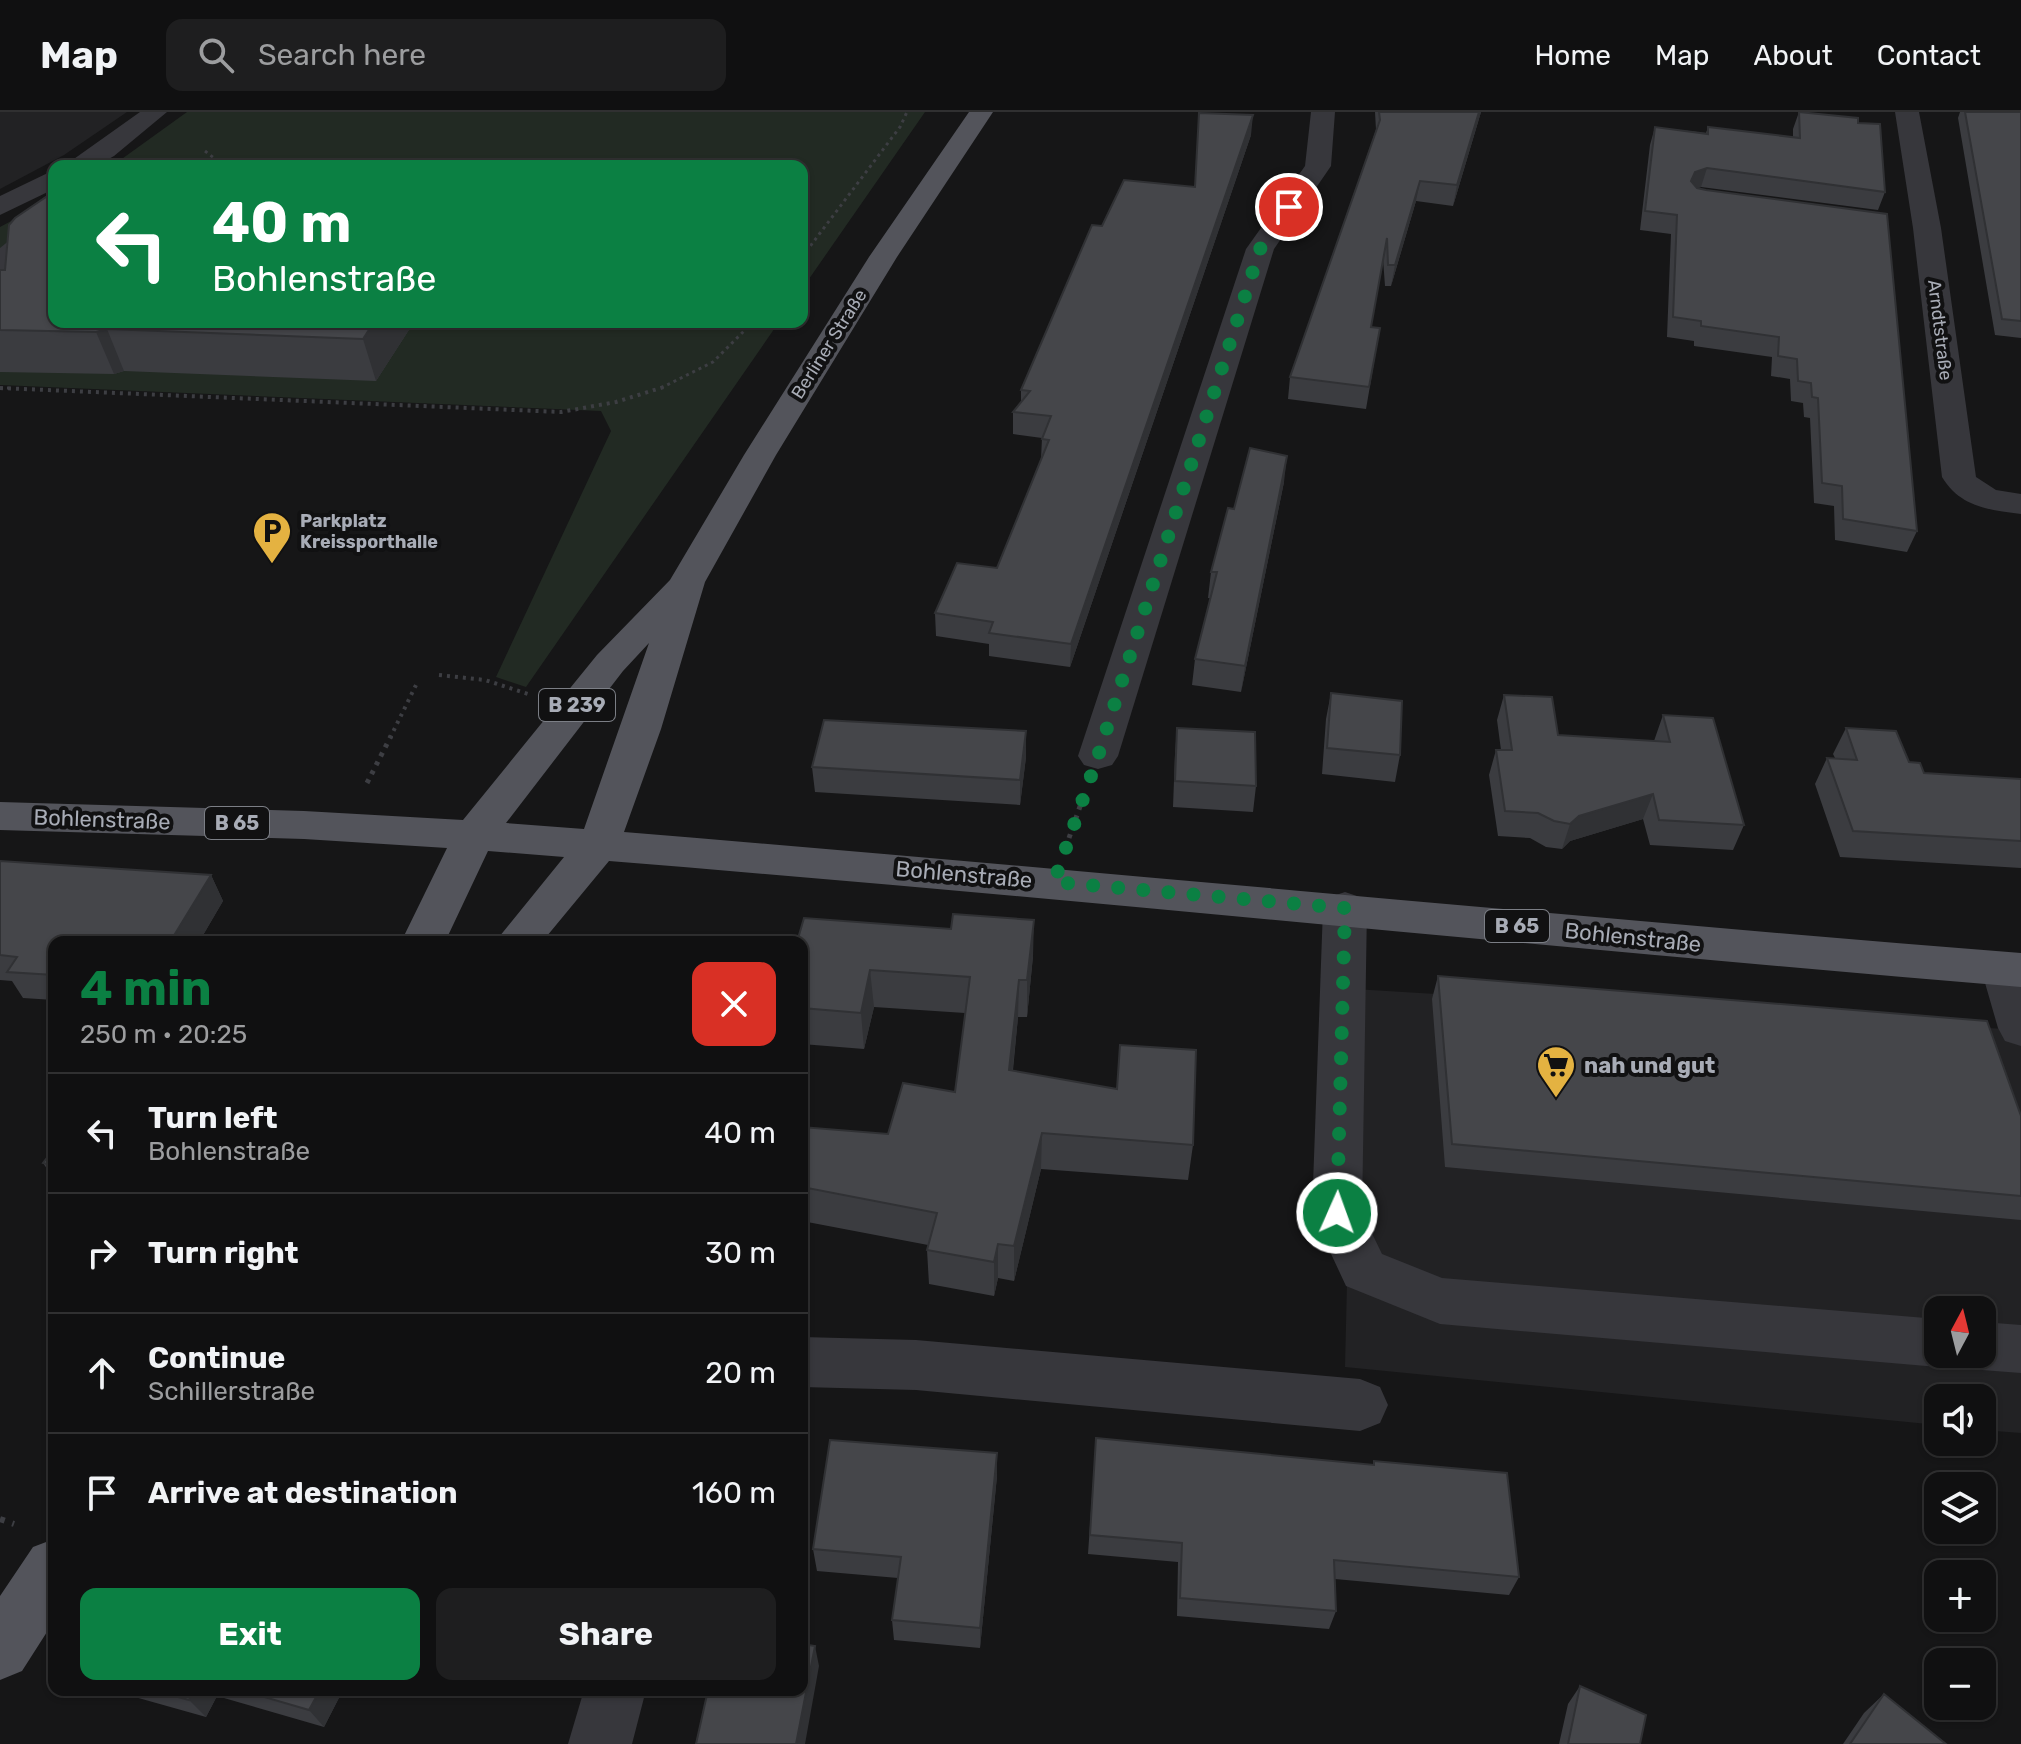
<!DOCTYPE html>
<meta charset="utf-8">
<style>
:root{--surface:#101011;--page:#1e1e1f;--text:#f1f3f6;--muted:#9c9d9f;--line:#303031;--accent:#0b8043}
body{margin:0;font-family:Rubik,sans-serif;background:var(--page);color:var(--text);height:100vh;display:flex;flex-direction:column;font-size:30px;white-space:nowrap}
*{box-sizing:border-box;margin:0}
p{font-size:26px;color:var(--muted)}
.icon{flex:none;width:44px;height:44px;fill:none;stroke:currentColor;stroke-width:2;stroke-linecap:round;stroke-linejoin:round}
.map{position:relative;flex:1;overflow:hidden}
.panel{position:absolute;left:48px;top:824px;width:760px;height:760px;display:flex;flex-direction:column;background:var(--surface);border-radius:16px;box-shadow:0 2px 6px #0004,0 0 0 2px var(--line)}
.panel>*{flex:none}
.banner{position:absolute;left:48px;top:48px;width:760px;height:168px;border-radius:16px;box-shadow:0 2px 6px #0004,0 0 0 2px var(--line);background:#0b8043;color:#fff;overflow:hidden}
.needle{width:52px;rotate:7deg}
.tools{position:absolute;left:1924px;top:1184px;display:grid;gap:16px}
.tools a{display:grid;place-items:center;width:72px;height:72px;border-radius:16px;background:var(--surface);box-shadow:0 2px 6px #0004,0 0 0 2px var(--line);font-size:40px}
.pin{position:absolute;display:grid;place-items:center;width:68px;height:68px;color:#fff;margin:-34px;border:4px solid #fff;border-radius:50%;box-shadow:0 2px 8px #0007}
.me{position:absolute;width:88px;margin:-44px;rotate:2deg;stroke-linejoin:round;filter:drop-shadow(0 0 6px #0008)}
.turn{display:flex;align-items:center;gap:28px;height:168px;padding:0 32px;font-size:36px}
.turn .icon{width:104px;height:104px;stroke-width:2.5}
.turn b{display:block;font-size:56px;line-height:68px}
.round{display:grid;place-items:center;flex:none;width:84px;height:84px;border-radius:16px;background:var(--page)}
.headline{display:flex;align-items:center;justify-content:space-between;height:136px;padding:0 32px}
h1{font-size:48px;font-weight:700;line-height:60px;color:var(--accent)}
.action{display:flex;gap:16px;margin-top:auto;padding:16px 32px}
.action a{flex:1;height:92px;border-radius:16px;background:var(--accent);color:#fff;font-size:32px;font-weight:700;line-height:92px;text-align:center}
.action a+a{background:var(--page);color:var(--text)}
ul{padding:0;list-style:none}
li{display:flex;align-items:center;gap:24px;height:120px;padding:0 32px;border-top:2px solid var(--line)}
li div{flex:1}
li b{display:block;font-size:30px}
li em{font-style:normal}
header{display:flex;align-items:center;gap:48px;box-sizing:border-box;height:112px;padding:0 40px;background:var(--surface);border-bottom:2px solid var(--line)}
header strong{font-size:38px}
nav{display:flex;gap:44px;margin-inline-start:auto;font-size:28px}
.search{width:560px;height:72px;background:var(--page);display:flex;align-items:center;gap:20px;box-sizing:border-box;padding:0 28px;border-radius:16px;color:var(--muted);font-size:30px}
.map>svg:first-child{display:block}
.built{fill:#222224;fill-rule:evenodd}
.green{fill:#222a23}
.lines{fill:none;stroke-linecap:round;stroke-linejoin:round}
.path-far3{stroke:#3d3e43;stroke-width:3;stroke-dasharray:3 4;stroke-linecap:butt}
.path-far2{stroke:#3d3e43;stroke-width:4;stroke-dasharray:3 5;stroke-linecap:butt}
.path-far1{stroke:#3d3e43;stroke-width:5;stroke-dasharray:4 6;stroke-linecap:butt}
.path{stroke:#3d3e43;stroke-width:6;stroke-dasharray:5 8;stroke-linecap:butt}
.minor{fill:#37373c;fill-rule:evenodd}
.major{fill:#53545b;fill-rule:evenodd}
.wall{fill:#3b3c40}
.shaded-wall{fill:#303134}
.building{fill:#45464a;stroke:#303134;stroke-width:2}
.route{stroke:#0b8043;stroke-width:14;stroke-dasharray:0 25.2}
.labels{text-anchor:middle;stroke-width:8;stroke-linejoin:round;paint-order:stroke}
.far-street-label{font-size:18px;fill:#a8acb6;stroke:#111112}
.far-poi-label{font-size:18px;font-weight:bold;fill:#a8acb6;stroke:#111112;text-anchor:start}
.shield{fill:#111112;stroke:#7b7e85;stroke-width:2}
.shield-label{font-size:20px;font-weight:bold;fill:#a8acb6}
.street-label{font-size:22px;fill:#a8acb6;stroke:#111112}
.poi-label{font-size:22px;font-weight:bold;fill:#a8acb6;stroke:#111112;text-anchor:start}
</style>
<header>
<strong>Map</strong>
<div class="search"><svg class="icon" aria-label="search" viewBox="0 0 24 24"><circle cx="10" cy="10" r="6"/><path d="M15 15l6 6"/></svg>Search here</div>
<nav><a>Home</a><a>Map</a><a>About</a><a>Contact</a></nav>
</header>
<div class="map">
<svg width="2021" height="1632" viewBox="0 0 2021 1632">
<rect width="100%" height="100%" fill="#161617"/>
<path class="built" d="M0 0H127L64 43 0 77Z
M1354 877 2021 918V1321L1982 1318V1286H1938V1313L1345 1255ZM1938 1198H1982V1242H1938Z"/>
<path class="green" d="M187 0H925L802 177V54H112Z
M54 86V210H779L526 575 496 565 611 319 601 299 0 273V115Z"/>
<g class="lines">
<path class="path-far3" d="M205 39 224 54
M802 145 900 15 907 0
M0 276H8
M661 276 713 250 753 210"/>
<path class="path-far2" d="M0 276 561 300 616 290 667 274
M439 563 485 568 528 582
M390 626 418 569"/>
<path class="path-far1" d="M367 671 391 624
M1069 726 1084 683"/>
<path class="path" d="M0 1407 14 1412"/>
<path class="minor" d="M140 0H167L114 44 96 54H64Z
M1311 0H1335L1331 54 1274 137 1118 644 1112 653 1098 657 1084 653 1078 644 1246 137 1305 54Z
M1895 0H1919L1941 116 1976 365 1996 378 2021 382V402C1989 398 1960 395 1942 365L1913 116Z
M54 58V77L0 103V84Z
M54 100V120L10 156 0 158V136L42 102Z
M1345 780 1360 785 1367 796 1362 1101 1382 1142 1442 1166 1938 1207V1242H1982V1210L2021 1213V1261L1982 1258 1963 1251 1959 1243 1957 1248 1938 1255 1440 1212 1346 1174 1312 1101 1323 796 1330 785Z
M2003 840 2019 845 2021 849V934L2005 929 1998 916 1981 857 1987 845Z
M802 1225 916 1228 1360 1267 1380 1275 1388 1293 1380 1311 1360 1319 916 1278 802 1275Z
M584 1578H646L632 1632H568Z"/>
<path class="major" d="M969 0H993L897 145 776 343 705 470 661 617 624 720C1090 758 1555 804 2021 841V875C1550 836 1080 787 609 749L542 830H495L564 745 488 739 445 830H401L447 736 304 727 0 718V690L304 699 463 708 597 543 670 468 744 343 869 145ZM649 531 584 717 506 711 623 559Z
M54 1427V1509L22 1559 0 1568V1484L33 1435Z"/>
</g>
<path class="wall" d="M1375 0H1481L1453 94 1416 89 1391 174H1385L1383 147 1371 216H1380L1366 297 1288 287 1290 265 1376 18Z
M1799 0 1858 11 1885 80 1878 98 1701 75 1697 76 1917 419 1907 440 1835 428 1834 394 1814 391 1810 306 1804 305 1803 291 1791 289 1790 267 1771 264 1772 245 1694 234V229L1667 225 1671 122 1640 118 1650 33 1655 15 1706 21 1708 15 1793 25V17Z
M1960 0H2021V226L1995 223 1958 6Z
M1251 23 1070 555 989 544V532L936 524 935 501 997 456 1041 347 1042 326 1013 322V300L1021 290V278L1102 114 1195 75Z
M0 158H5L54 210H414L376 269 124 259 114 262 0 260Z
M1284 370 1241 580 1192 573 1195 547 1210 486H1208L1211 460 1234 397Z
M1331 581 1400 643 1395 670 1322 662 1326 607Z
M1504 583 1558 623 1654 629 1663 603 1744 713 1733 738 1650 733 1643 707 1570 729 1562 737 1546 735 1530 726 1498 724 1489 663 1496 638H1501L1497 608Z
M1177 616 1256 674 1253 700 1173 695 1175 642Z
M1846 616 1909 650 1924 661 2021 667V756L1840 745 1815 672 1827 646H1835L1833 642Z
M1026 645 1020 693 815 680 812 655Z
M0 749 211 763 223 789 199 830H54V888L23 886 12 869 0 868Z
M802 830 1033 844 1027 905H1018L1013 958 1193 1033 1188 1068 1041 1057 1014 1169 998 1166 994 1184 929 1172 927 1138 928 1133 802 1109V1015L888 1022 955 980 965 901 874 895 864 937 802 932Z
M1438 864 2021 1004V1108L1445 1055 1432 887Z
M54 1037V1067L43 1051Z
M1096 1326 1373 1353 1374 1349 1519 1465 1509 1483 1335 1467 1336 1499 1329 1517 1177 1504 1178 1450 1088 1442Z
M997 1341V1364L980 1536 894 1528 892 1508 898 1466 817 1459 813 1437Z
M1580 1574 1640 1632H1559L1568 1592Z
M110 1578H343L324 1615 217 1584 206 1605Z
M1884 1582 1946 1632H1843L1864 1601Z"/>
<path class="shaded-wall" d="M1479 0H1481L1453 94 1457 73Z
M1253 3 1251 23 1070 555 1071 532Z
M1707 56 1701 75 1690 78 1691 69 1695 60Z
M1420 69 1416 89 1391 174 1395 153Z
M374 210H414L376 269 363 227Z
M107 217 124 259 114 262 96 220Z
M1287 344 1284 370 1241 580 1245 554Z
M1026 619V645L1020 693V668Z
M1653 682 1643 707 1570 729 1562 737 1570 712 1579 704Z
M211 763 223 789 199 830H170Z
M1034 808 1033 844 1027 905V868Z
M870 858 874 895 864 937 861 901Z
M1019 868 1018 905 1009 993V958Z
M1042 1021 1041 1057 1014 1169V1134Z
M998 1132V1166L994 1184V1150Z
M997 1341V1364L980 1536V1516Z
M815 1534 819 1554 805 1632H796Z
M194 1578H211L217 1584 206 1605 189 1588Z
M320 1578H343L324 1615 309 1598Z"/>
<path class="building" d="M1379 0H1479L1457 73 1420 69 1395 153H1388L1387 126 1371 215 1380 216 1369 275 1290 265 1380 8Z
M1799 0 1858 6V11L1880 12 1885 80 1707 56 1695 60 1691 69 1697 76 1706 78 1887 102 1917 419 1843 407 1842 374 1822 371 1818 286 1812 285 1811 271 1798 269 1797 247 1778 244 1779 225 1701 214V209L1673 205 1677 103 1645 99 1655 15 1708 22V15L1800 26Z
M1965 0H2021V209L2002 207Z
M1199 1 1253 3 1071 532 989 521 993 510 935 501 957 451 997 456 1049 328 1042 327 1051 304 1013 300 1030 279 1021 278 1092 113 1102 114 1124 68 1195 75Z
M54 82V210H374L363 227 107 217 96 220 0 218V158H5L9 113 15 106 46 85Z
M1250 336 1287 344 1245 554 1195 547 1217 460H1211L1228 396 1234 397Z
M1331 581 1402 589 1400 643 1327 636Z
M1504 583 1552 585 1558 623 1670 630 1663 603 1713 606 1744 713 1659 708 1653 682 1579 704 1570 712 1554 709 1538 701 1505 699 1496 638H1512Z
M824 608 1026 619 1020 668 812 655Z
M1177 616 1255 620 1256 674 1175 669Z
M1846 616 1896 619 1909 650 1920 651 1924 661 2021 667V729L1853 719 1827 646 1857 648Z
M0 749 211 763 170 830H54V863L7 860 17 845 0 843Z
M953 802 1034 808 1027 868H1019L1009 958 1117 977 1120 933 1196 938 1193 1033 1042 1021 1014 1134 998 1132 994 1150 927 1138 937 1101 802 1075V1015L888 1022 903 971 955 980 970 865 870 858 861 901 802 896V830H797L804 806 951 817Z
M1438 864 1987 909 2021 1004V1084L1452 1032Z
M54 1037V1054L43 1051Z
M1096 1326 1374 1353V1349L1507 1361 1519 1465 1334 1448 1336 1499 1180 1486 1182 1431 1090 1423Z
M830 1328 997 1341 980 1516 892 1508 901 1445 813 1437Z
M802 1532 815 1534 796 1632H696L708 1578H802Z
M1580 1574 1646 1603 1640 1632H1568Z
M153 1578H194L189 1588Z
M240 1578H320L309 1598Z
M1884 1582 1946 1632H1850Z"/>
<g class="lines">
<path class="route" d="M1289 95 1260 137 1098 644 1054 770 1345 796 1337 1101"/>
</g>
<defs>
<symbol id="parking-pin" viewBox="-11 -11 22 30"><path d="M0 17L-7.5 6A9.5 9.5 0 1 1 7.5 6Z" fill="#e4b241" stroke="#111112"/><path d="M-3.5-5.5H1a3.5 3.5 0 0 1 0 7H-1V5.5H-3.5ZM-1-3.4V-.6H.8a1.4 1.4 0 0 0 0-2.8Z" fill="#111"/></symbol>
<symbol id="supermarket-pin" viewBox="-11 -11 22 30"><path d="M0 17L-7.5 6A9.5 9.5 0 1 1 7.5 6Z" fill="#e4b241" stroke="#111112"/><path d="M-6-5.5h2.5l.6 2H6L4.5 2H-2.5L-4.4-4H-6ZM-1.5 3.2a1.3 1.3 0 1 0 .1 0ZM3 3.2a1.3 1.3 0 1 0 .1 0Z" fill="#111"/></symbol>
</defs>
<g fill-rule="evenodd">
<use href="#parking-pin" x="250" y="397" width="44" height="60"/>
<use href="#supermarket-pin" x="1534" y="931" width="44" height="60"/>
</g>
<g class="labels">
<g class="far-street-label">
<text transform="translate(1940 218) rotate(83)" y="6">Arndtstraße</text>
<text transform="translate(829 232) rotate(-58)" y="6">Berliner Straße</text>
</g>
<g class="far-poi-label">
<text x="300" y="415">Parkplatz<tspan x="300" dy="21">Kreissporthalle</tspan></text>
</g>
<g class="shield">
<rect x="539" y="577" width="76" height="32" rx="6"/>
<rect x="205" y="695" width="64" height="32" rx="6"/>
<rect x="1485" y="798" width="64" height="32" rx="6"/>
</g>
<g class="shield-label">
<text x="577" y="600">B 239</text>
<text x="237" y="718">B 65</text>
<text x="1517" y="821">B 65</text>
</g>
<g class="street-label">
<text transform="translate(102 707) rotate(2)" y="8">Bohlenstraße</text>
<text transform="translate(964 762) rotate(5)" y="8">Bohlenstraße</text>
<text transform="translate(1633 825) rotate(6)" y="8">Bohlenstraße</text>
</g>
<g class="poi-label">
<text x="1584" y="961">nah und gut</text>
</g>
</g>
</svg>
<div class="tools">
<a><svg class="needle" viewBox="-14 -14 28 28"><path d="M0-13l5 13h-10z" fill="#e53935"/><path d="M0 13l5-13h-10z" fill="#9c9d9f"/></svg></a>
<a><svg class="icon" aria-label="sound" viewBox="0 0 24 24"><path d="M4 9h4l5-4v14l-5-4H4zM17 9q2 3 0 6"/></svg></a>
<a><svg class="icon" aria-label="layers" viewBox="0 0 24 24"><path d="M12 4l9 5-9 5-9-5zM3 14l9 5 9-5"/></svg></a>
<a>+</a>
<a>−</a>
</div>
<div class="pin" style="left:1289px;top:95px;background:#d93025"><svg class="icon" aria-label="arrive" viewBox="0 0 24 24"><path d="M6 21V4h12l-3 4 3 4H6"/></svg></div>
<svg class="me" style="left:1337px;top:1101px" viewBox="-20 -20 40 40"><circle r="17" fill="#0b8043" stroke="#fff" stroke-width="3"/><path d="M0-11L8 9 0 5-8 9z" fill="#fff"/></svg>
<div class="banner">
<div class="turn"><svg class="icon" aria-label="left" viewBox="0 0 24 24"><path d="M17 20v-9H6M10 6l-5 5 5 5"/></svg><div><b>40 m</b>Bohlenstraße</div></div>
</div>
<section class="panel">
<div class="headline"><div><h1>4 min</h1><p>250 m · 20:25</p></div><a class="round" style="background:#d93025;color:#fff"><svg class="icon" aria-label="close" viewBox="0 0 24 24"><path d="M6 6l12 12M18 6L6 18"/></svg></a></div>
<ul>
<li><svg class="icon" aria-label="left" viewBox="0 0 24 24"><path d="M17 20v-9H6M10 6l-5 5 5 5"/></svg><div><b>Turn left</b><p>Bohlenstraße</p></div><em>40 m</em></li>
<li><svg class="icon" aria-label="right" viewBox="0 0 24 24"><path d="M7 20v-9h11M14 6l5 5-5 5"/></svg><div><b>Turn right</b></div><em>30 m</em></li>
<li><svg class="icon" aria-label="ahead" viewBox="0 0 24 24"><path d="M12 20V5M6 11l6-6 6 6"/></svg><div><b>Continue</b><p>Schillerstraße</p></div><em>20 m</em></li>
<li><svg class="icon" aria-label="arrive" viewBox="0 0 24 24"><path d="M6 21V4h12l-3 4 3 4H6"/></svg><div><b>Arrive at destination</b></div><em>160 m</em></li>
</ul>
<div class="action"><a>Exit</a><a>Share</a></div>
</section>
</div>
